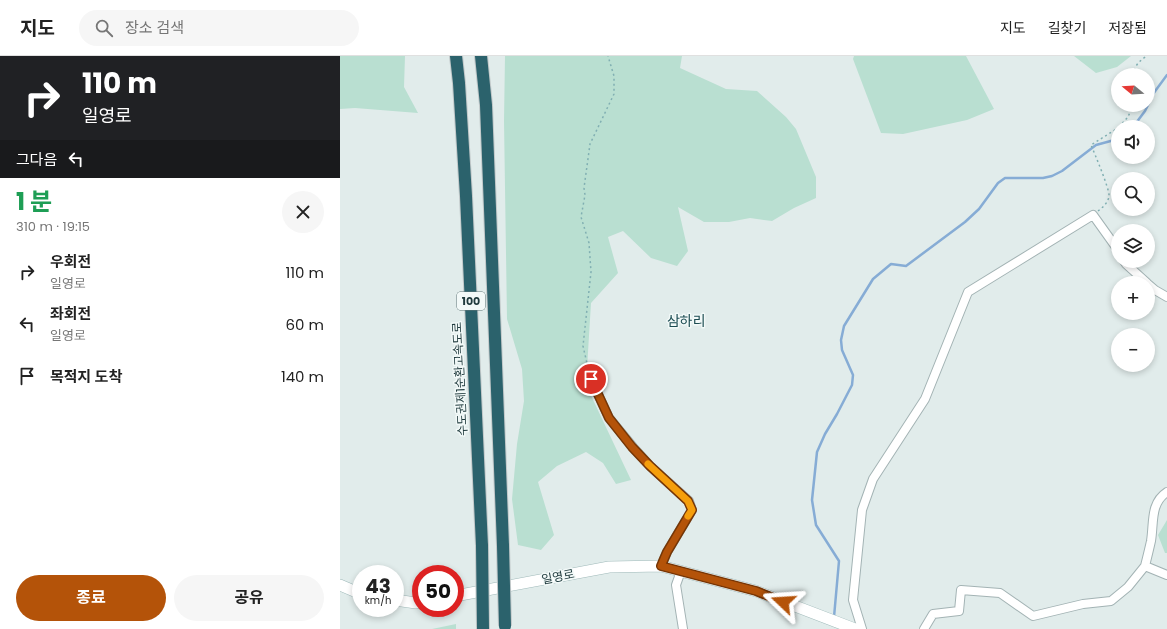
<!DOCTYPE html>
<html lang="ko">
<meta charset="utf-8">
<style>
:root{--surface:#fff;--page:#f6f6f6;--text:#222;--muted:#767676;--line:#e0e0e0;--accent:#b45309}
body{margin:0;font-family:Poppins,"Noto Sans KR",sans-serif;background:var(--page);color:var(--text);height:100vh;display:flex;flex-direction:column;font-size:15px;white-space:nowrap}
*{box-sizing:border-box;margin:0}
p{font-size:13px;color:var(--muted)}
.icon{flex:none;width:22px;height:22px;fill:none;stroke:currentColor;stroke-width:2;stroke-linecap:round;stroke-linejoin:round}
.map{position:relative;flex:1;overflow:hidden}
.side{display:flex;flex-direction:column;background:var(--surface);width:340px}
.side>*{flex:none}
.top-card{background:#202124;color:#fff;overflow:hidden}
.needle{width:26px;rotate:288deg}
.tools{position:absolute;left:771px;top:12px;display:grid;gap:8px}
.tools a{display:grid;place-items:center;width:44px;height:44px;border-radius:50%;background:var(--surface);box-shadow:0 2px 6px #0003;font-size:20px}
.speed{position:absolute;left:12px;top:509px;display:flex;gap:8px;font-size:20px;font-weight:700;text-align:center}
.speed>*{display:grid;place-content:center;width:52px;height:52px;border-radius:50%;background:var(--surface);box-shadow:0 2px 6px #0003;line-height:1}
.speed small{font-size:10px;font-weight:400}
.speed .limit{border:6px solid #d22;background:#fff;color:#111}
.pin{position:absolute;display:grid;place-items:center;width:34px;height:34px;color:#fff;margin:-17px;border:2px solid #fff;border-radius:50%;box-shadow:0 1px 4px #0007}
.me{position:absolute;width:44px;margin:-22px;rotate:290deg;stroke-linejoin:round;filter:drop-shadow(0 0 3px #0008)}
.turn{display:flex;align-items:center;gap:14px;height:84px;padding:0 16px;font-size:18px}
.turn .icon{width:52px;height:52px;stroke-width:2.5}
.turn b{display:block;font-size:28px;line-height:34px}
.then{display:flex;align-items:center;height:38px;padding:0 16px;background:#0003;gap:8px;font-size:15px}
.round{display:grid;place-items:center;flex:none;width:42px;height:42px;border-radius:21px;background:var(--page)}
.headline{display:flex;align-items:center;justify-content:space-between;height:68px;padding:0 16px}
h1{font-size:24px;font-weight:700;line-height:30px;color:#1e9e55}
.button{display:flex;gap:8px;margin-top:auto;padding:8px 16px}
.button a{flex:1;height:46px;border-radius:24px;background:var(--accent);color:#fff;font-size:16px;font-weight:700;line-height:46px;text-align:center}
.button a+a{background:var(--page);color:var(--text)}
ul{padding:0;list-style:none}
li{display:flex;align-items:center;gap:12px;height:52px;padding:0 16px}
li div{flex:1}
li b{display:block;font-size:15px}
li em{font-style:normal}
header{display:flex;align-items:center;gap:24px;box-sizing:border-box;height:56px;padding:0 20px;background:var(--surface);border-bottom:1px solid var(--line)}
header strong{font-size:19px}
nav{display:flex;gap:22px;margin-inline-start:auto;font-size:14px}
.search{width:280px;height:36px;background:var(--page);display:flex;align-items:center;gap:10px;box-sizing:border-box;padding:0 14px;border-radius:22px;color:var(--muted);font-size:15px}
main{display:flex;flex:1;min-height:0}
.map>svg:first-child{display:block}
.green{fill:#b9dfd1}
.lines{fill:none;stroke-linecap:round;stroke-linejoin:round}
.stream{stroke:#86acd5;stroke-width:2.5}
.minor-casing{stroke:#a3b3b4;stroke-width:10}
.secondary-casing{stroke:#9fb9b9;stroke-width:12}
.motorway-casing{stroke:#c1c8c9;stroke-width:14}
.path{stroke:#80afb2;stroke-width:1.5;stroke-dasharray:2 3;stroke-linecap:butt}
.minor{stroke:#fff;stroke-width:8}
.secondary{stroke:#fff;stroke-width:11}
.motorway{stroke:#2b626c;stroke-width:12}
.motorway-bridge-casing{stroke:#c1c8c9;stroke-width:14;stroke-linecap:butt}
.motorway-bridge{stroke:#2b626c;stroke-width:12}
.route-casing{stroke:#753606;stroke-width:10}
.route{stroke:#b45309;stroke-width:7}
.slow{stroke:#f59e0b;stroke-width:7}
.labels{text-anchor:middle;stroke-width:3;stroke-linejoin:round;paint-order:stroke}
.shield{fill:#f2f9f8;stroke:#5f7476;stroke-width:1}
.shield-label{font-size:11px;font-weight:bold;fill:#203b3e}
.street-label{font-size:12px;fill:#203b3e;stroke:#f2f9f8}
.quarter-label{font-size:14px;fill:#1b4b51;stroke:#f2f9f8}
</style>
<header>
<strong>지도</strong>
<div class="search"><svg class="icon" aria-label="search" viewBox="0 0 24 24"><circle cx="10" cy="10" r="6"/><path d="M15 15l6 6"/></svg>장소 검색</div>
<nav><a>지도</a><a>길찾기</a><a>저장됨</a></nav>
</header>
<main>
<section class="side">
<div class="top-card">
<div class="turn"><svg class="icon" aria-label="right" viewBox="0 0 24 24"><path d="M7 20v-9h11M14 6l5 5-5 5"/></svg><div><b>110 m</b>일영로</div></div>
<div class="then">그다음<svg class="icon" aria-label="left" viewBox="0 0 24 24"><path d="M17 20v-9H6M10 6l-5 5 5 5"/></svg></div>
</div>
<div class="headline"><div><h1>1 분</h1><p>310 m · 19:15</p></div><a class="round"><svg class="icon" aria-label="close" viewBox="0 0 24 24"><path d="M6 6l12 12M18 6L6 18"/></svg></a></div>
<ul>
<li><svg class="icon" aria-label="right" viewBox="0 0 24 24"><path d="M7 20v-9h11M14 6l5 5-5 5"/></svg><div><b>우회전</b><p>일영로</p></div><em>110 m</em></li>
<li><svg class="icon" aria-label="left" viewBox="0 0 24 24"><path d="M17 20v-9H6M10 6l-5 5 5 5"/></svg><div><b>좌회전</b><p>일영로</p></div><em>60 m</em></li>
<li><svg class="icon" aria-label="arrive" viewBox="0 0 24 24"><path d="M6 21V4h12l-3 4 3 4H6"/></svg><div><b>목적지 도착</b></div><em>140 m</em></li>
</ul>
<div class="button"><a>종료</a><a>공유</a></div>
</section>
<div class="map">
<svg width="827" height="573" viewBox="0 0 827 573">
<rect width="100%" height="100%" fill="#e1eceb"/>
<path class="green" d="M0 0H65L64 31 78 57 15 52 0 53Z
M165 0H342L340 12 386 33 417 35 446 61 456 73 476 121V142L454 152 432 165 410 162 389 166H364L338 151 348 195 337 210 311 202 283 175 268 181 278 217 251 247 246 329 291 424 276 428 263 407 246 396 217 410 198 426 214 479 201 494 178 489 172 443 177 388 184 345 182 313 167 263 164 65Z
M514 0H626L654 53 627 64 563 78 541 77 513 3Z
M734 0H791L777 11 756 17Z
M827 464V497H825L818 479Z
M116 568V573H92Z"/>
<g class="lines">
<path class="stream" d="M808 49 813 38 827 19
M793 71 805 55 808 49
M494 561 499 505 476 469 472 444 477 396 485 378 497 358 512 329 513 319 502 294 501 284 504 270 533 223 551 208 566 210 625 166 639 153 658 127 665 122H703L712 120 722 115 756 89 778 83"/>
<defs>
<path id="minor" d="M784 205 786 208 807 227
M808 228 815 234 827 241
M251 323 269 362 293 391 310 410 349 445 352 454 327 496 321 510
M805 510C807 502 809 494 811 485 814 467 810 447 827 436
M341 515 336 529 343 573
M522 573 513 544 522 454 533 423 585 343 628 236 753 159 778 194
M584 573 593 558 619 555 621 534 660 537 693 560 743 548 771 545 788 531 805 510 827 519"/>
<path id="secondary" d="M0 529 21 538
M115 540 269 511 321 510 416 535 515 573
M55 544 76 547 81 546"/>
<path id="motorway" d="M116 0 119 27 126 140 142 490
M141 0 146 49 163 490"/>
</defs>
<use href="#minor" class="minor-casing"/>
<use href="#secondary" class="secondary-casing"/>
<use href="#motorway" class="motorway-casing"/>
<path class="path" d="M794 19C793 11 800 4 807 0
M779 71 788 61 793 49
M758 155C763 151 768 147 769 140 770 134 754 96 751 89L778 72
M249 316 243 290 251 216 249 187 241 161 245 139 244 132 250 88 274 38V20L268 0"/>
<use href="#minor" class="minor"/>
<use href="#secondary" class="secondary"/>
<use href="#motorway" class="motorway"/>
<defs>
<path id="motorway-bridge" d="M142 490 143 573
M163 490 165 570"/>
</defs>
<use href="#motorway-bridge" class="motorway-bridge-casing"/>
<use href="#motorway-bridge" class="motorway-bridge"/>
</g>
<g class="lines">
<defs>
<path id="route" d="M251 323 269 362 292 391 310 410 348 445 352 454 327 496 321 510 416 535 443 546"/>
</defs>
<use href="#route" class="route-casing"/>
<use href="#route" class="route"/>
<path class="slow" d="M308 408 348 445 352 454 348 460"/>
</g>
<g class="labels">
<rect class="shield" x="117" y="236" width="28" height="18" rx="3"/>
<g class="shield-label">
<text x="131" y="249">100</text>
</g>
<g class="street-label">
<text transform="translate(120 323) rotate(-93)" y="4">수도권제1순환고속도로</text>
<text transform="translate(218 521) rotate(-11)" y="4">일영로</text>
</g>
<g class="quarter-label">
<text x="346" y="270">삼하리</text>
</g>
</g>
</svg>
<div class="tools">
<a><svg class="needle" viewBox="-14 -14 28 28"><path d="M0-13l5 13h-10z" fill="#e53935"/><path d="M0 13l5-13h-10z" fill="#767676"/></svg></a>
<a><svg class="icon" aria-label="sound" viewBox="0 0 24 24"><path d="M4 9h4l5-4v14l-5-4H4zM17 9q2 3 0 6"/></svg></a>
<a><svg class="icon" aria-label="search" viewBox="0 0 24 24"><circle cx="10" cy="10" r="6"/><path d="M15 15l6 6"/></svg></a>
<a><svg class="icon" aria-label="layers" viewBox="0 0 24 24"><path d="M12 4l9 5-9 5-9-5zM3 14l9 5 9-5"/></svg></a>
<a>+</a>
<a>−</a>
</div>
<div class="speed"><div>43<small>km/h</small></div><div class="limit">50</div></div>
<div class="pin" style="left:251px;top:323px;background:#d93025"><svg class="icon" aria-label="arrive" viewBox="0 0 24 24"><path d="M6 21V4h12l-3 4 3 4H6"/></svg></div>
<svg class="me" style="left:443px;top:546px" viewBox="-20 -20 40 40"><path d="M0-17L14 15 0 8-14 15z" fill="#b45309" stroke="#fff" stroke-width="4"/></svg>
</div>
</main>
